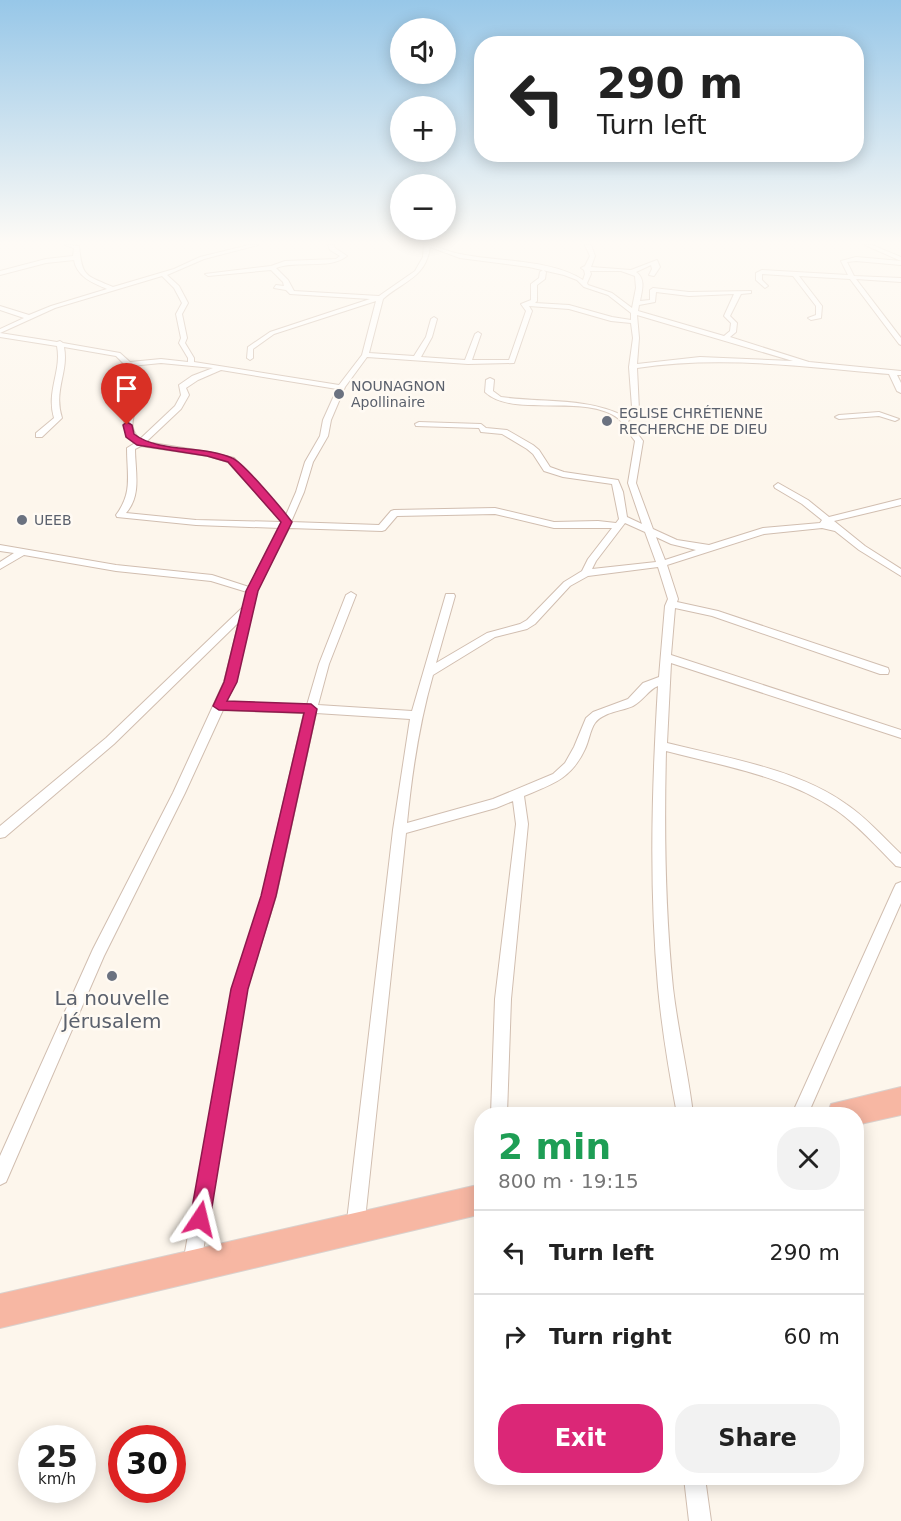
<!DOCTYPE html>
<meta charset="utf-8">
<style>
:root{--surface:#fff;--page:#f2f2f2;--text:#222;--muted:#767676;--line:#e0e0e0;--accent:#db2777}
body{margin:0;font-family:"DejaVu Sans",sans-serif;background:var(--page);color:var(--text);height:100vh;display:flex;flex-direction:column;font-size:22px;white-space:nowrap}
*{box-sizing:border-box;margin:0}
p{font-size:20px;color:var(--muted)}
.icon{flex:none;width:33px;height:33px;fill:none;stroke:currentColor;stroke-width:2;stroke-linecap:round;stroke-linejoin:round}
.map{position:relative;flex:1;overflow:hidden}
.drawer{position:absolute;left:474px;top:1107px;width:390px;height:378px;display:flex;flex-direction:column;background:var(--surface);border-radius:24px;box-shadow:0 3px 15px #0003}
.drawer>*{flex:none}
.top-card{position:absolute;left:474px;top:36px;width:390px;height:126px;border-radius:24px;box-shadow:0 3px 15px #0003;background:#fff;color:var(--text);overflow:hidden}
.fabs{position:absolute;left:390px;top:18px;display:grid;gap:12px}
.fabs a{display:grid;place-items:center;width:66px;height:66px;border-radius:50%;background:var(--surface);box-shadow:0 3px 15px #0003;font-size:30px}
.speed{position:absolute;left:18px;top:1425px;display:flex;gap:12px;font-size:30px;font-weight:700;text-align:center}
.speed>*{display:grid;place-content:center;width:78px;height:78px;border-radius:50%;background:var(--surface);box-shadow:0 3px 15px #0003;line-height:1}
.speed small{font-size:15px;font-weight:400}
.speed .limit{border:9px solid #d22;background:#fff;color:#111}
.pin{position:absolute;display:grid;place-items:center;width:51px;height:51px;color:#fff;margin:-62px -26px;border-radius:50% 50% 50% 0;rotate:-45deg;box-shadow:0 0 6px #0007}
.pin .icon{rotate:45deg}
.me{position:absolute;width:66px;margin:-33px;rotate:10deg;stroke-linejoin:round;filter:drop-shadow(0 0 4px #0008)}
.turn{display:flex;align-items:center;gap:21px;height:126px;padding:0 24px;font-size:27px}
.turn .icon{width:78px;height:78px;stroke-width:2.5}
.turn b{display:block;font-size:42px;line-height:51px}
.round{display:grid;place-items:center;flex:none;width:63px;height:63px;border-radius:24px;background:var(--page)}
.head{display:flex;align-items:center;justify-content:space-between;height:102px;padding:0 24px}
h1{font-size:36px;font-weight:700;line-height:45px;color:#1e9e55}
.action{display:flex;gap:12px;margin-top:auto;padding:12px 24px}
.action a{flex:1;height:69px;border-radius:24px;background:var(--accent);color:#fff;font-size:24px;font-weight:700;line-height:69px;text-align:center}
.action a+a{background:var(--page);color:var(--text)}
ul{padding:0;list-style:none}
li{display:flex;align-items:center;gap:18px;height:84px;padding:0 24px;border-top:2px solid var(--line)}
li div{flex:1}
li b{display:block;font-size:22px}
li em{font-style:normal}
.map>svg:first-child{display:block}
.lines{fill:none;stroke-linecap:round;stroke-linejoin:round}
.street-casing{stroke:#d1beb0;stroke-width:2}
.highway-casing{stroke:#dad1cd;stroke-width:2}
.street{fill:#fff;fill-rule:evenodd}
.highway{fill:#f7b7a3;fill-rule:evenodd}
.route{fill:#db2777;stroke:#8e194d;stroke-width:1.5}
.worship-dot{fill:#6b7280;stroke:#fffaf3;stroke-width:2}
.labels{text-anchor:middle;stroke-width:5;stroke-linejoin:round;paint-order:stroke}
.far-worship-label{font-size:14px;fill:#5b616d;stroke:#fffaf3;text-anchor:start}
.near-worship-label{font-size:20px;fill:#5b616d;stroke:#fffaf3}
</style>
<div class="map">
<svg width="901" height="1521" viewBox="0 0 901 1521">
<rect width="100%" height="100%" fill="#fdf6ec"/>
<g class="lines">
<defs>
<path id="street" d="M65 245 79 246C82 277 85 275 113 287L174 269 200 257 249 245H258L204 259 167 275 179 286 188 303 182 314 187 338 185 343 194 358V362L339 385 362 355 376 301 274 334 253 349V358L250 360 247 358 248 347 270 332 370 299 290 294 286 290 274 288 276 285 284 286 283 282 271 270 208 276 205 274 271 266 285 261 336 259 340 256 330 250 328 245H334L335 248 347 256C330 270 297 260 276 268L288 280 294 291 379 296 415 271 423 257 424 245C437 245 447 252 460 254 497 262 551 259 583 280L585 274 584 270 581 268 585 266 590 256 585 245H591L595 256 591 267 631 270 657 260 660 267 654 276 649 275 652 269 651 265 636 272C646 279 642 290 640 301L650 300V290L653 288 689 292 751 291V293L741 294 730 316 737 323 736 332 730 337 809 362 901 371V375H897L901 383V393L897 391 889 374C805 367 722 355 637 368L639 410 628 421 643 441 636 483 653 529 677 540 709 545 763 528 820 523 822 520 802 504 775 488 774 486 778 483 808 500 829 517 901 499V505L834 521 865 546 901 569V576L859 550 835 531 822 528 764 534 667 565 678 599 677 602 718 611 888 668 889 671 888 674H880L712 616 675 608 671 655 901 730V738L671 663 667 743C726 758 795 768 846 804 867 818 883 837 901 854V867L896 866C877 847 858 825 836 810 786 776 723 766 666 751 664 830 665 909 673 988 678 1031 688 1072 693 1114H677C669 1072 662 1030 658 987 649 886 652 786 658 686 648 690 643 701 633 706 622 711 603 712 595 723 590 730 589 741 585 749 571 779 553 784 524 796L528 824 511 999 507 1114H491L495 999 516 824 513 801 496 808 406 833 364 1229 361 1235 355 1238 349 1235 346 1229 393 830 410 719 316 713 276 896 247 989 201 1263 198 1269 192 1272 186 1269 183 1263 233 989 262 896 304 713 223 710 185 793 104 956 6 1182 0 1185V1156L93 949 173 793 224 682 239 622 114 744 5 837 0 838V826L106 738 243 607 247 592 211 581 116 571 24 555 0 569V562L14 553 0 551V545L116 565 212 575 249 587 280 528 196 525 117 517 116 515C133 493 127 475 127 448L135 443C118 429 125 420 130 403L123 400C118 387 118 376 124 364L116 356 64 347C69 372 53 390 62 418L42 437H36V433L54 418C46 391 62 371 57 346L0 337V333L57 342 60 341 63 343 120 353 130 362 161 359 188 362V358L179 343 181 338 176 314 182 303 174 288 162 276 55 308 0 333V329L24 318 0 310V306L29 315 51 306 107 289C93 283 77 277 74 260L46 263 0 275V271L46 259 73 256 74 248ZM430 247 460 258 529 267 564 275 577 280 584 287 608 295 631 313V320L612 317 569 305 535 303 537 301V285L545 279 546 272 543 270 540 272 539 278 531 284V300L521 304 526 311 509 360H472L481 334 478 332 475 334 465 360 421 357 432 337 437 319 434 317 431 319 426 337 414 356 369 353 383 299C403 281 426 278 430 247ZM590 271H621L635 276 636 288 632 308 612 293 588 285 587 283 591 274ZM656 292 689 296 734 294 724 316 731 323 730 331 724 336 638 311 639 305 655 302ZM529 306 569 309 611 321 631 323 633 338 629 367 632 407 630 412 624 416C586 397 543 403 501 397L493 391 494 380 490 378 486 380 485 392C514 419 585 392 619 419 624 424 630 435 635 441L628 483 642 524 627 517 623 492 618 480 564 472 550 467 539 450 533 445 507 430 486 428 481 424 419 422 415 424 416 426 479 428 481 432 502 434 527 449 533 454 544 471 563 477 612 484 619 519 616 523 598 521 554 522 495 508 394 510 391 511 379 525 291 522 304 492 313 462 328 436 331 420 345 387 367 357 468 364 514 363 532 311ZM637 315 793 361 700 357 637 364 639 338ZM161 363 213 368 192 376 179 385 181 395 175 406 140 439C127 428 134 416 138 402 135 400 131 399 129 396 123 388 127 374 131 366ZM221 370 337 389 323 420 320 436 305 462 296 492 286 515 234 458 208 452 146 442 181 409 189 395 186 388 198 380ZM141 446 208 456 228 462 282 522 196 520 126 513C142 495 135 471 135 449ZM495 514 554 528H612L588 559 582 571 564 582 527 620 520 624 487 633 436 663 455 596 454 594H446L412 711 318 705 329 664 356 595 351 592 346 595 319 664 307 705 226 702 236 682 257 591 289 528 382 531 385 530 397 516ZM625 523 645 532 656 562 592 569 596 561ZM656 537 671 544 696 550 665 560ZM658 567 668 599 665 606 659 677 643 683 628 699 593 712 586 718 574 747 565 763 553 774 493 799 407 823C412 772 419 724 433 675L495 637 527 629 535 624 570 586 588 576Z
M865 245H872L901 257V261Z
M856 257 901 261V265L856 261 847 262 854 276 901 278V282L856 279 901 338V345L899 344 850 279 799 276 822 306 821 318 811 320 808 318 816 315V306L793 276 762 274V280L768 286 765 288 756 280V273L762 270 848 275 841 261Z
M879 412 899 419 895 421 879 416 839 419 835 417 839 415Z
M901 882V903L808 1114H792L894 888 896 884Z
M684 1478H705L711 1521H689Z"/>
<path id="highway" d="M901 1087V1115L856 1125V1114H827L831 1104Z
M482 1184V1214L0 1328V1294Z"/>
</defs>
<use href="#street" class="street-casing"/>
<use href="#highway" class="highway-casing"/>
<use href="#street" class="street"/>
<use href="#highway" class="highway"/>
</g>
<linearGradient id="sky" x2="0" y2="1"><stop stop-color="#97c7e8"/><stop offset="0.53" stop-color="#fefbf6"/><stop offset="1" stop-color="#fefbf6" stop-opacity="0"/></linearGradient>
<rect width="901" height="458" fill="url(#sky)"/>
<path class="route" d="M127 422 132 425 134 434C158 453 203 445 232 458 243 462 283 510 292 522L258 591 237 682 227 701 311 704 317 709 276 896 248 989 210 1219 207 1226 200 1229 193 1226 190 1219 231 989 261 896 304 713 219 710 213 706 224 682 246 591 281 522 228 462 207 456 137 445 126 437 123 425Z"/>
<g class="worship-dot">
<circle cx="339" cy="394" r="6"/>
<circle cx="607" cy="421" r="6"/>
<circle cx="22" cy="520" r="6"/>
<circle cx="112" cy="976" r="6"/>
</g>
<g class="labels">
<g class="far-worship-label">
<text x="351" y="391">NOUNAGNON<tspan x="351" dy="16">Apollinaire</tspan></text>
<text x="619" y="418">EGLISE CHRÉTIENNE<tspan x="619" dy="16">RECHERCHE DE DIEU</tspan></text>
<text x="34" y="525">UEEB</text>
</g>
<g class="near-worship-label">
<text x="112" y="1005">La nouvelle<tspan x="112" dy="23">Jérusalem</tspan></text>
</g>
</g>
</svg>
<div class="fabs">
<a><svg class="icon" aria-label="sound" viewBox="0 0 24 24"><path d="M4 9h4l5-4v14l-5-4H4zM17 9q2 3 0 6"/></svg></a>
<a>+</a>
<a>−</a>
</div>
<div class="speed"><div>25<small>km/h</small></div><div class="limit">30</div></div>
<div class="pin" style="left:127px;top:425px;background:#d93025"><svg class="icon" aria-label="arrive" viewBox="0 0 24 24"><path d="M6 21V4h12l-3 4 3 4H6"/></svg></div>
<svg class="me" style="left:200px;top:1219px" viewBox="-20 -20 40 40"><path d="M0-17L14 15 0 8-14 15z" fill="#db2777" stroke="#fff" stroke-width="4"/></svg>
<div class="top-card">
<div class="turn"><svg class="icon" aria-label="left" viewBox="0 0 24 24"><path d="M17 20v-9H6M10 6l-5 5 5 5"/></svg><div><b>290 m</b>Turn left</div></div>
</div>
<section class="drawer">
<div class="head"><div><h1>2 min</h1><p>800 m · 19:15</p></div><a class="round"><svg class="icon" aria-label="close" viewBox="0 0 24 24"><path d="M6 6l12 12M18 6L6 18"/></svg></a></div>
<ul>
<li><svg class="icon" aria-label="left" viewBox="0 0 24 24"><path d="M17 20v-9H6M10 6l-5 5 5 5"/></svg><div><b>Turn left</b></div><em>290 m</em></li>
<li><svg class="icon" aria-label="right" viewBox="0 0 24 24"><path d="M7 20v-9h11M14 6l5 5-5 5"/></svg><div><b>Turn right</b></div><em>60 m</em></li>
</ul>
<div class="action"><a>Exit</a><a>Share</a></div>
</section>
</div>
